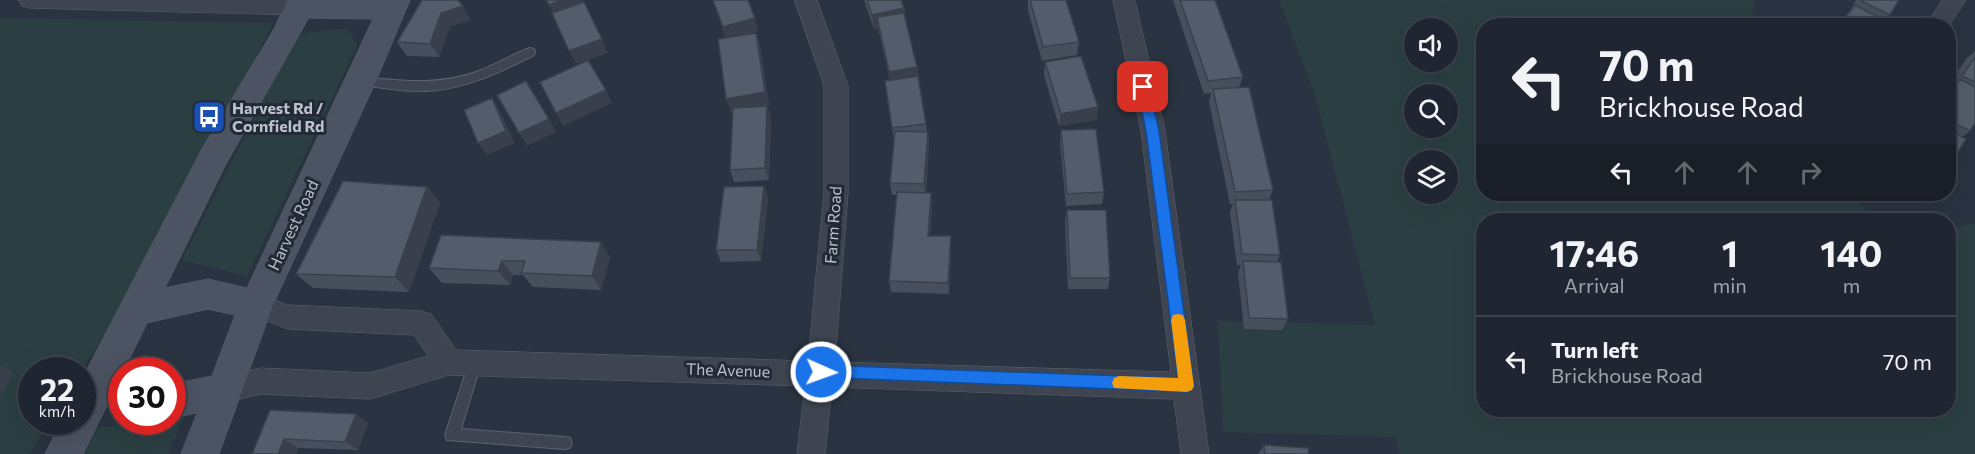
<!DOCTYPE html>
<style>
:root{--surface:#202631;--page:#2d323d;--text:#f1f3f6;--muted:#a2a5ab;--line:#3d434d}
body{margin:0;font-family:Commissioner,sans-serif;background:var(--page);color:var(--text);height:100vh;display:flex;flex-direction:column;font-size:22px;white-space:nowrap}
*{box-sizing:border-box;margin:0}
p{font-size:20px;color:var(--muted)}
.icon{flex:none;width:33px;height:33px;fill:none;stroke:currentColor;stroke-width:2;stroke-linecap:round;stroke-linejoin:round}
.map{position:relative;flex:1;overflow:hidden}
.drawer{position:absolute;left:1476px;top:213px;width:480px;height:204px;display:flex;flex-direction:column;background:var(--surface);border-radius:24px;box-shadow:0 6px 24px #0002,0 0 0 2px var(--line)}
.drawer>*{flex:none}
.banner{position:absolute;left:1476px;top:18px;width:480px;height:183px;border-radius:24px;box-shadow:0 6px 24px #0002,0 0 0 2px var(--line);background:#202631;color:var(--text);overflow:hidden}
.buttons{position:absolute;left:1404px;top:18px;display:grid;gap:12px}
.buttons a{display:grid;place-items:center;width:54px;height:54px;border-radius:50%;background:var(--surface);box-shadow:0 6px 24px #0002,0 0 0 2px var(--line);font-size:30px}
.speed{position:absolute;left:18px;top:357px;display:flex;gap:12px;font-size:30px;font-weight:700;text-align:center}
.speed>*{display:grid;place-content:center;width:78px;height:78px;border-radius:50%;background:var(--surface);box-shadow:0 6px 24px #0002,0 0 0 2px var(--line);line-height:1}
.speed small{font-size:15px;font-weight:400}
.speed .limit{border:9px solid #d22;background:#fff;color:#111}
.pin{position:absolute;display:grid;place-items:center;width:51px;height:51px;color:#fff;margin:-26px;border-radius:12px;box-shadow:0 3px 9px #0006}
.me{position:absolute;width:66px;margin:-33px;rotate:92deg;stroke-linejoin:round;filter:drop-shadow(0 0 4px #0008)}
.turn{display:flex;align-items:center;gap:21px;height:126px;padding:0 24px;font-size:27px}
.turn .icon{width:78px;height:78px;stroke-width:2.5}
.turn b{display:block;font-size:42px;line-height:51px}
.lanes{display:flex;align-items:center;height:57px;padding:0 24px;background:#0003;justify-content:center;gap:30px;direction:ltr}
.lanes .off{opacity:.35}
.eta{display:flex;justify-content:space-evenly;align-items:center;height:102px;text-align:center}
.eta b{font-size:36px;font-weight:700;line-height:42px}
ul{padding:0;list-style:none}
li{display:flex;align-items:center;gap:18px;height:90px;padding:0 24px;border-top:2px solid var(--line)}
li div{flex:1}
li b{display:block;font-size:22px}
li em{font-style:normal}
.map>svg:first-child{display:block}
.green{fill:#2b3f42;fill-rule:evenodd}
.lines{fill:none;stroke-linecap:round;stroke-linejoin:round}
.lane-casing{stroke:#5c636e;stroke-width:2}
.street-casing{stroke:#5c636e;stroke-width:1}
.secondary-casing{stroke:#5c636e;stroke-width:1}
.lane{fill:#3e4551;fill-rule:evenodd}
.street{fill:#3e4551;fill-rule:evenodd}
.secondary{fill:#4c5463;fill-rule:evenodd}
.wall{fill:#474f5c}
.shaded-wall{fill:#3a404b}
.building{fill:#535c6b;stroke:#3a404b;stroke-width:1.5}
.route{fill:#1a73e8;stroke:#114b97;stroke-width:1.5}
.slow{fill:#f59e0b}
.labels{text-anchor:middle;stroke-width:6;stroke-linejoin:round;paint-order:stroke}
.poi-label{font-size:16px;font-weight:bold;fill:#bbc1cb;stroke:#222a36;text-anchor:start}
.street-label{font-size:16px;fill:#bbc1cb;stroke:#222a36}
</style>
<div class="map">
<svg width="1975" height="454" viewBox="0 0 1975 454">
<rect width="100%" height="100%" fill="#2a3341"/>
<path class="green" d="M1279 0H1756L1749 25 1484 26V194H1846L1879 220H1484V410H1948L1949 229 1975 223V454H1399L1396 437 1223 432 1218 321 1375 325 1315 95ZM1414 28H1448V62H1414ZM1414 94H1448V128H1414ZM1414 160H1448V194H1414Z
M0 18 273 23 163 241 82 370H32V422H50L30 454H0Z
M348 29 357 46 247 276 182 260 296 35 324 30Z
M185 415 168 454H85L97 428 142 422H172L173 417Z"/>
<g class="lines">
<defs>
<path id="lane" d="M530 48 534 49 535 52 534 55C501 72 465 89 427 91 405 92 383 88 361 85L355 81 361 77C404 81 438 86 479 71 497 64 513 54 530 48Z
M475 357 480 359 481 363 461 429 565 437 570 438 572 443 570 448 565 449 447 440 445 435 469 363 470 359Z"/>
<path id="street" d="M19 0H303L310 7 307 13 299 15 30 8 22 6Z
M795 0H817L848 86V192L835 362 1171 372 1141 131 1113 0H1135L1165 131 1209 454H1181L1174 399 832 387 825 454H797L805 386 449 375 370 399 260 394 224 403 214 399 210 390 214 381 260 368 370 373 428 356 414 335 288 329 247 313 243 305 247 297 256 293 288 305 421 311 431 314 456 350 808 361 824 192V86Z
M1943 0H1966L1948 27 1926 26Z"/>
<path id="secondary" d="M288 0H410L376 81 273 305 219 454H181L197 413 172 418V384L212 376 235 315 208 309 147 323 124 370H122V375L83 454H45L61 422H82V379L203 147 274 29ZM309 18 373 19 247 288 208 279 165 288 226 164Z"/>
</defs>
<use href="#lane" class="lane-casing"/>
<use href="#street" class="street-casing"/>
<use href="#secondary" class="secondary-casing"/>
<use href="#lane" class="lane"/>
<use href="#street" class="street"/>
<use href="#secondary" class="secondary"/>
</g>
<path class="wall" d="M422 0 471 20 450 26 439 57 407 56 397 42Z
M713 0H748L758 31 749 34 756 33 760 46 769 105 765 106H767L771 118 769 180 734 182 730 170 733 111 731 112 726 38Z
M864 0H901L904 8 905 16 917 67 927 132H928L929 145 926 193H931L932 205 930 236 951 247 949 294 891 292 889 281 897 195H892L890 183 894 140 885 81 890 80 878 28 874 29Z
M1028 0H1066L1079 42 1077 55 1042 61 1028 10Z
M1173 0H1215L1243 77 1239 87 1273 190 1269 200 1280 255 1277 262 1288 319 1282 330 1244 329 1238 273 1241 265H1237L1230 212 1233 204H1230L1209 102 1211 93 1204 94Z
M1856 0H1899L1890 15 1880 26H1836L1850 10Z
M1975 51V123L1970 131 1962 137 1948 169V85L1967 58Z
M1045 62 1098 107 1096 120 1059 126 1044 75Z
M1061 130 1104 192 1102 204 1066 206 1060 143Z
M764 186 768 198 761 261 721 262 716 250Z
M427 187 440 203 409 292 313 288 296 274Z
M1067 210 1110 278 1108 289H1068L1065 222Z
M441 235 610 257 601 290 533 287 523 275H513L510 285 442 283 429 268Z
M270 410 356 414 368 423 358 450 298 448 296 454H252Z
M1264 445 1309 454H1258Z"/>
<path class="shaded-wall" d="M562 0H582L585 7 555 19 549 5Z
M584 2 608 53 576 64 569 51Z
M463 6 471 20 450 26 439 57 430 44 441 13Z
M904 8 906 22 877 17 878 28 874 29 872 15Z
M755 18 758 31 727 40 723 27Z
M756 33 760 46 769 105 731 112 726 99Z
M917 67 918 81 891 85 889 72Z
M606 90 612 103 563 126 556 113Z
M492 98 500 111 515 143 487 155 478 143Z
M767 106 771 118 769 180 765 168Z
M1098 107 1096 120 1059 126 1061 114Z
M549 119 556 132 527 146 519 133Z
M928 132 929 145 925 196 924 184Z
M764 186 768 198 761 261 757 250Z
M427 187 440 203 409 292 395 277Z
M931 193 932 205 929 247 928 236Z
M951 236V247L949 294 948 283Z
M601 242 610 257 601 290 592 276Z
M502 261 513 275 510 285 498 271Z
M0 365 14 372 0 396Z
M356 414 368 423 358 450 345 442Z
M284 439 298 448 296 454H278Z"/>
<path class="building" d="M422 0H458L463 6 441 13 430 44 397 42Z
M546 0H562L549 5Z
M713 0H748L755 18 723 27Z
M867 0H901L904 8 872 15Z
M1030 0H1066L1079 42 1043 47Z
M1180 0H1215L1243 77 1208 81Z
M1861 0H1899L1890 15 1861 1Z
M584 2 602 39 569 51 552 13Z
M1855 5 1884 20 1880 26H1839Z
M904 13 917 67 889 72 877 17Z
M756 33 765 92 726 99 718 39Z
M1081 56 1098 107 1061 114 1045 62Z
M1975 57V82L1962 76Z
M588 60 606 90 556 113 540 82Z
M918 76 926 124 892 128 885 81Z
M1960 79 1975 87V123L1970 131 1948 120V98Z
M526 81 549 119 519 133 497 95Z
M1249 87 1273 190 1235 192 1213 89Z
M492 98 506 131 478 143 464 110Z
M767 106 765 168 730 170 733 108Z
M1096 129 1104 192 1067 194 1061 130Z
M1948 129 1966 139 1948 169Z
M895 131 928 132 924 184 890 183Z
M343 181 427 187 395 277 296 274Z
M764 186 757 250H716L724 187Z
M897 192 931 193 928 236H951L948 283 889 281Z
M1235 200H1272L1280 255 1242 254Z
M1067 210H1106L1110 278H1070Z
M441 235 601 242 592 276 521 273 525 261H502L498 271 429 268Z
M1243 261 1281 262 1288 319 1249 318Z
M270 410 356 414 345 442 284 439 278 454H252Z
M1264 445 1308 448 1309 454H1265Z"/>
<path class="route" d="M1143 82 1149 87 1159 131 1194 386 1192 390 1187 392 815 377 813 372 815 367 821 365 1178 378 1146 131 1137 87Z"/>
<path class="slow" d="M1178 314 1183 315 1185 320 1194 386 1192 390 1187 392 1114 388 1112 383 1114 378 1119 376 1178 378 1171 320 1173 315Z"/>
<defs>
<symbol id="bus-square" viewBox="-11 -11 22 22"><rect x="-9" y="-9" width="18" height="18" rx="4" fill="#1a4fb4" stroke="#222a36"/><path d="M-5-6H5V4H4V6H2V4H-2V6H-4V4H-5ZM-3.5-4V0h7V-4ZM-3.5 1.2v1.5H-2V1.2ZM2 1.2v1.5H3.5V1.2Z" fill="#fff"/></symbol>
</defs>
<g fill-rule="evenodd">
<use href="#bus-square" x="190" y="98" width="38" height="38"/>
</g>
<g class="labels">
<g class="poi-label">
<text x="232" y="114">Harvest Rd /<tspan x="232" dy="18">Cornfield Rd</tspan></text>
</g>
<g class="street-label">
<text transform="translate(293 225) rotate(-65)" y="6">Harvest Road</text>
<text transform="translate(833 225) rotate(-86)" y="6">Farm Road</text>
<text transform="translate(728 370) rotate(2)" y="6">The Avenue</text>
</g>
</g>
</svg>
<div class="buttons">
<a><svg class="icon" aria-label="sound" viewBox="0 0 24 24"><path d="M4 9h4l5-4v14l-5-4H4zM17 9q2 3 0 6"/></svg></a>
<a><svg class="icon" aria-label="search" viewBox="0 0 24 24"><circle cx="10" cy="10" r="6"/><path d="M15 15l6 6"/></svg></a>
<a><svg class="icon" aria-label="layers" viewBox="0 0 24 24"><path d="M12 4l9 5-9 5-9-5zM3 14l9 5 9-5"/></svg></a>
</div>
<div class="speed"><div>22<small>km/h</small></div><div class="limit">30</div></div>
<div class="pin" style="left:1143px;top:87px;background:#d93025"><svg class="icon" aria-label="arrive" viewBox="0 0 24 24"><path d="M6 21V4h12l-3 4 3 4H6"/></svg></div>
<svg class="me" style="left:821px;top:372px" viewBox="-20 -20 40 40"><circle r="17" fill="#1a73e8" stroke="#fff" stroke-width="3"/><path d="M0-11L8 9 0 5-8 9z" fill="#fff"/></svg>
<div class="banner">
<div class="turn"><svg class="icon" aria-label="left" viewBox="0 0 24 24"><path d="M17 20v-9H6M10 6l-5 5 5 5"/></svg><div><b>70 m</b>Brickhouse Road</div></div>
<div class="lanes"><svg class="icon" aria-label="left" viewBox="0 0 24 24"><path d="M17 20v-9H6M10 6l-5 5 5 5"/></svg><svg class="icon off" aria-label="ahead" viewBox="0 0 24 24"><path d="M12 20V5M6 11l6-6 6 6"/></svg><svg class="icon off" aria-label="ahead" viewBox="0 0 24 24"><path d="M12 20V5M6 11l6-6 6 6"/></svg><svg class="icon off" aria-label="right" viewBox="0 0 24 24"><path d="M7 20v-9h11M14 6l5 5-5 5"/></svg></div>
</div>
<section class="drawer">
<div class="eta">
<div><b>17:46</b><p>Arrival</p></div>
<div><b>1</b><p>min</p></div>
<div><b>140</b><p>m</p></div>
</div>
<ul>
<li><svg class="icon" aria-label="left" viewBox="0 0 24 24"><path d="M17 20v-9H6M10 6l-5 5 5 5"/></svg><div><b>Turn left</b><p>Brickhouse Road</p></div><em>70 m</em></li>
</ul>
</section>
</div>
